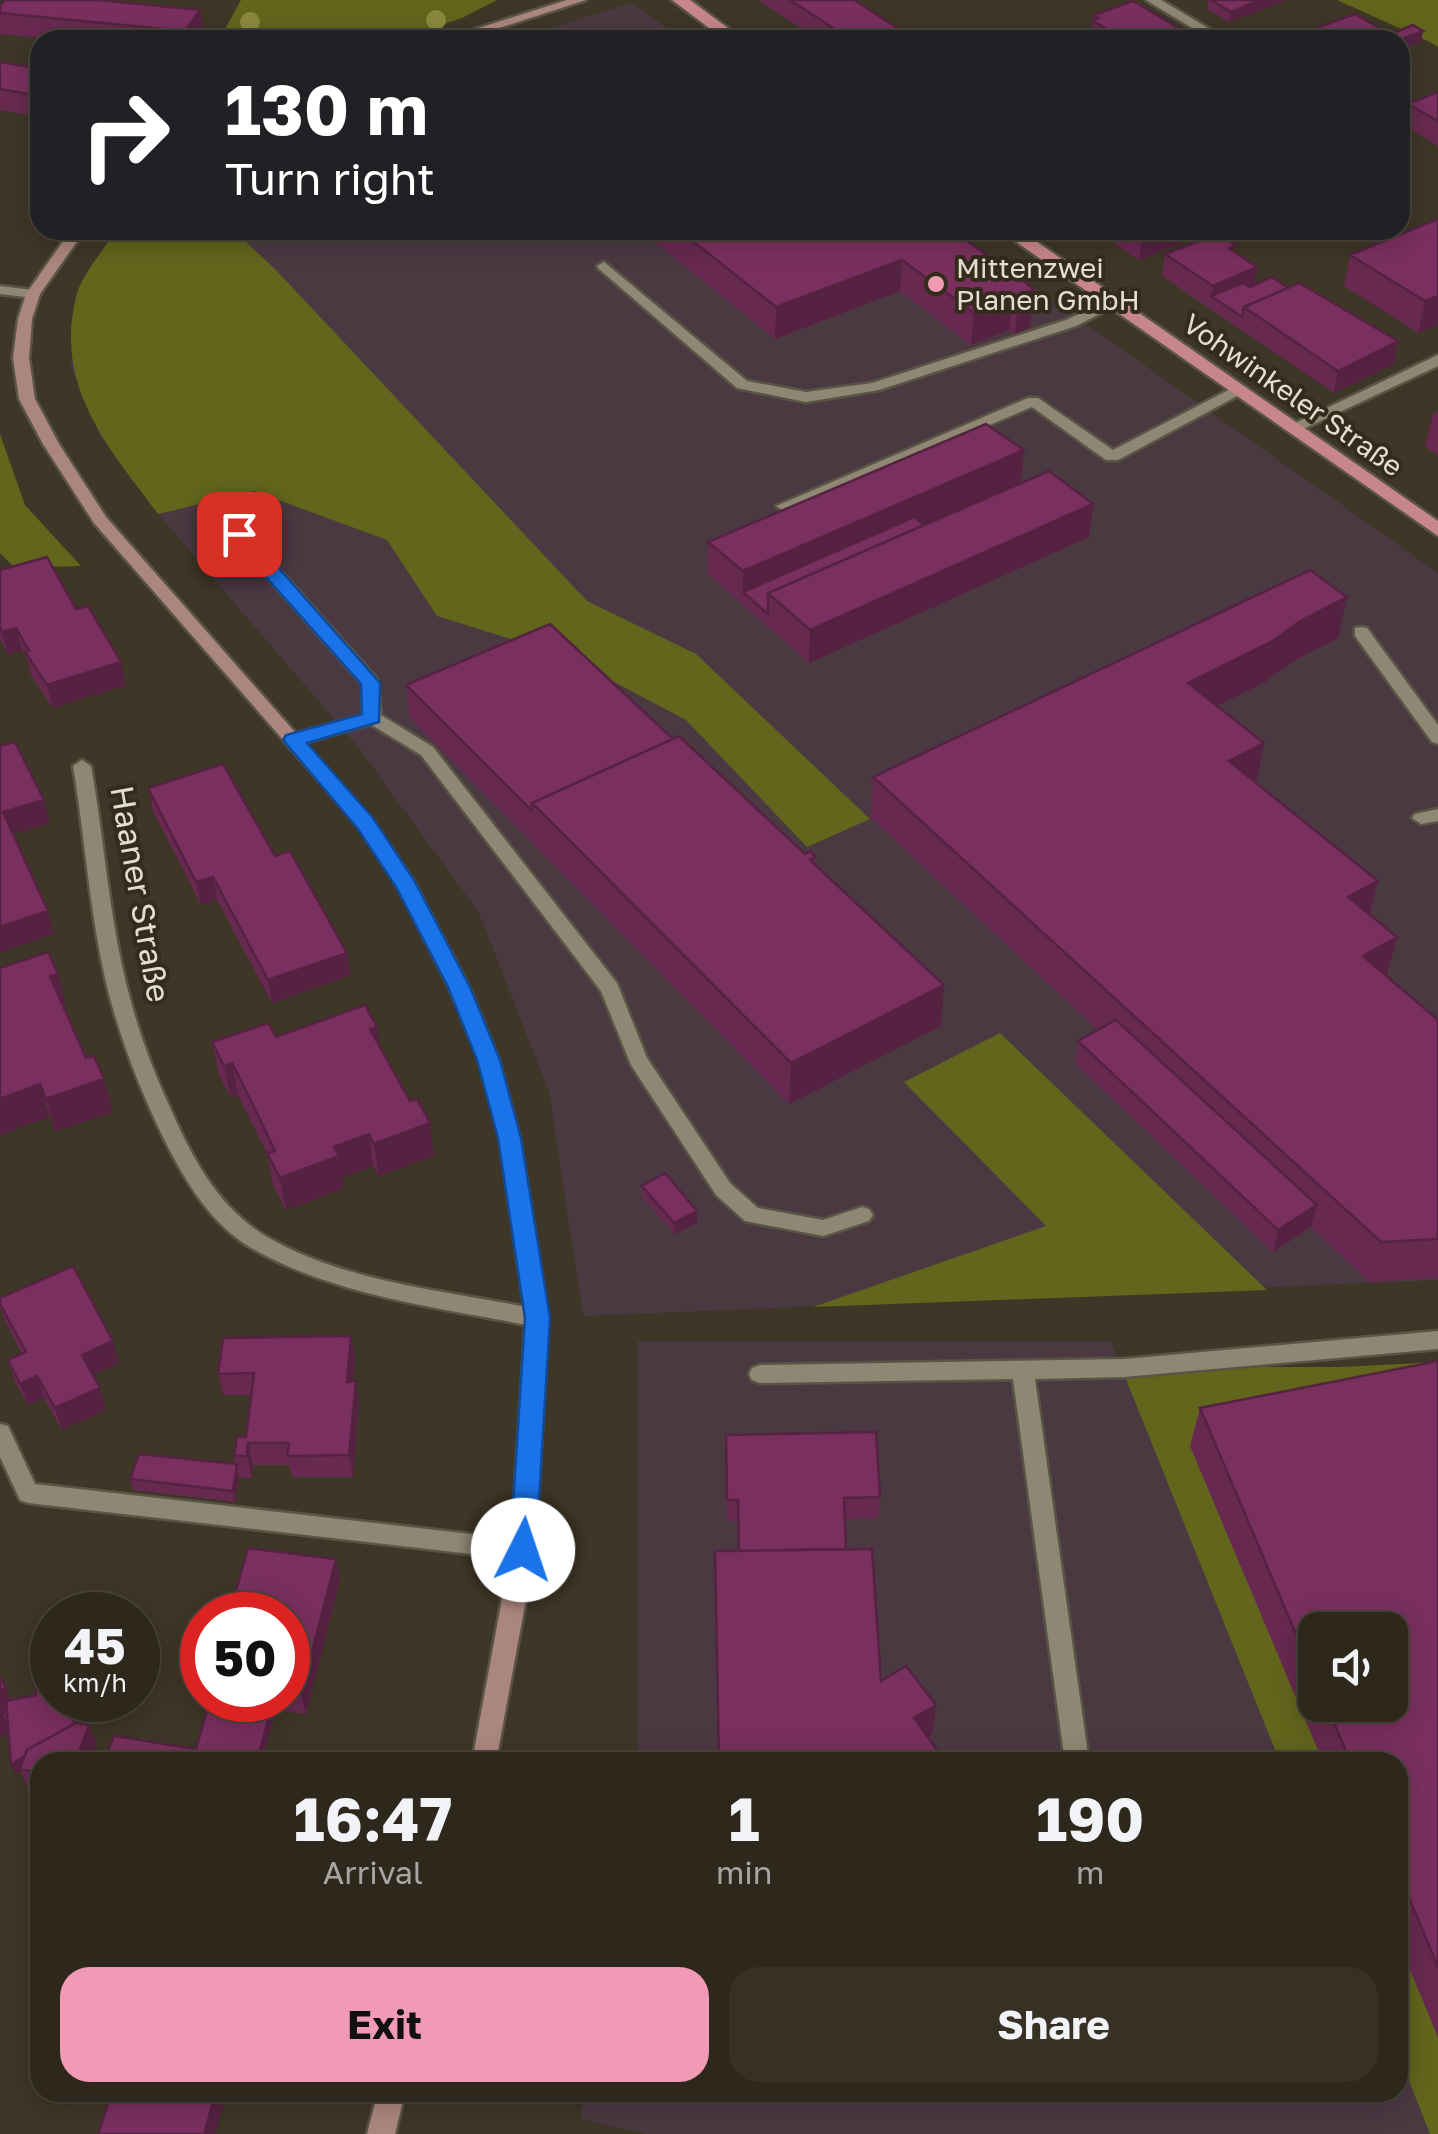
<!DOCTYPE html>
<meta charset="utf-8">
<style>
:root{--surface:#2e281c;--page:#363025;--text:#f1f3f6;--muted:#a7a6a3;--line:#49443b;--accent:#f09ab5}
body{margin:0;font-family:"Golos Text",sans-serif;background:var(--page);color:var(--text);height:100vh;display:flex;flex-direction:column;font-size:38px;white-space:nowrap}
*{box-sizing:border-box;margin:0}
p{font-size:32px;color:var(--muted)}
.icon{flex:none;width:55px;height:55px;fill:none;stroke:currentColor;stroke-width:2;stroke-linecap:round;stroke-linejoin:round}
.map{position:relative;flex:1;overflow:hidden}
.sheet{position:absolute;left:30px;top:1752px;width:1378px;height:350px;display:flex;flex-direction:column;background:var(--surface);border-radius:30px;box-shadow:0 5px 25px #0003,0 0 0 2px var(--line)}
.sheet>*{flex:none}
.top-card{position:absolute;left:30px;top:30px;width:1380px;height:210px;border-radius:30px;box-shadow:0 5px 25px #0003,0 0 0 2px var(--line);background:#202124;color:#fff;overflow:hidden}
.fabs{position:absolute;left:1298px;top:1612px;display:grid;gap:20px}
.fabs a{display:grid;place-items:center;width:110px;height:110px;border-radius:20px;background:var(--surface);box-shadow:0 5px 25px #0003,0 0 0 2px var(--line);font-size:50px}
.speed{position:absolute;left:30px;top:1592px;display:flex;gap:20px;font-size:50px;font-weight:700;text-align:center}
.speed>*{display:grid;place-content:center;width:130px;height:130px;border-radius:50%;background:var(--surface);box-shadow:0 5px 25px #0003,0 0 0 2px var(--line);line-height:1}
.speed small{font-size:25px;font-weight:400}
.speed .limit{border:15px solid #d22;background:#fff;color:#111}
.pin{position:absolute;display:grid;place-items:center;width:85px;height:85px;color:#fff;margin:-42px;border-radius:20px;box-shadow:0 5px 15px #0006}
.me{position:absolute;width:110px;margin:-55px;rotate:4deg;stroke-linejoin:round;filter:drop-shadow(0 0 8px #0008)}
.turn{display:flex;align-items:center;gap:35px;height:210px;padding:0 30px;font-size:45px}
.turn .icon{width:130px;height:130px;stroke-width:2.5}
.turn b{display:block;font-size:70px;line-height:85px}
.eta{display:flex;justify-content:space-evenly;align-items:center;height:170px;text-align:center}
.eta b{font-size:60px;font-weight:700;line-height:70px}
.action{display:flex;gap:20px;margin-top:auto;padding:20px 30px}
.action a{flex:1;height:115px;border-radius:30px;background:var(--accent);color:#111;font-size:40px;font-weight:700;line-height:115px;text-align:center}
.action a+a{background:var(--page);color:var(--text)}
.map>svg:first-child{display:block}
.commercial{fill:#4b3942}
.green{fill:#62651c;fill-rule:evenodd}
.lines{fill:none;stroke-linecap:round;stroke-linejoin:round}
.lane-casing{stroke:#595445;stroke-width:5}
.street-casing{stroke:#595445;stroke-width:5}
.secondary-casing{stroke:#595445;stroke-width:5}
.primary-casing{stroke:#595445;stroke-width:5}
.lane{fill:#8f8673;fill-rule:evenodd}
.street{fill:#8f8673;fill-rule:evenodd}
.secondary{fill:#ab867e;fill-rule:evenodd}
.primary{fill:#c7868a;fill-rule:evenodd}
.tree{fill:#8a893d}
.wall{fill:#682951;fill-rule:evenodd}
.shaded-wall{fill:#552242}
.building{fill:#79305e;stroke:#552242;stroke-width:2.5}
.route{fill:#1a73e8;stroke:#114b97;stroke-width:2.5}
.poi-dot{fill:#f09ab5;stroke:#332c1c;stroke-width:4}
.labels{text-anchor:middle;stroke-width:8;stroke-linejoin:round;paint-order:stroke}
.far-poi-label{font-size:28px;fill:#e3ded4;stroke:#332c1c;text-anchor:start}
.far-street-label{font-size:28px;fill:#e3ded4;stroke:#332c1c}
.street-label{font-size:32px;fill:#e3ded4;stroke:#332c1c}
</style>
<div class="map">
<svg width="1438" height="2134" viewBox="0 0 1438 2134">
<rect width="100%" height="100%" fill="#3e3626"/>
<path class="commercial" d="M632 3 684 40H512Z
M116 230H953L1438 573V1280L583 1316 549 1092 479 913 358 747 158 514 99 434 71 368 76 295Z
M638 1341H1111L1280 1762H638Z
M1398 2053 1430 2134H647L580 2119 585 2092H1398Z"/>
<path class="green" d="M241 0H497L462 18 396 40H219Z
M1337 0H1438V47L1430 42Z
M116 230H233L275 269 587 601 696 654 870 819 807 847 686 720 565 656 437 616 387 540 254 491 158 514C108 447 54 387 76 297 81 275 104 250 116 230Z
M0 434 25 505 81 566 15 568 0 553Z
M1000 1033 1267 1290 813 1307 1046 1226 904 1082Z
M1438 1362V2134H1430L1398 2053V1762H1280L1121 1367H1342ZM1315 1630H1390V1705H1315Z"/>
<g class="lines">
<defs>
<path id="lane" d="M604 262 747 381 806 392 872 383 1066 320 1109 300H1119L1121 303 1076 326 879 390 806 402 737 388 599 269 597 266Z
M1238 385 1243 387V393L1118 460H1106L1032 407 790 509 784 511 776 506 1028 398H1038L1113 450Z
M239 530 245 531 377 679 381 715 433 747 617 983 647 1058 730 1183 758 1208 823 1220 862 1207 869 1209 873 1215 869 1221 823 1236 745 1221 716 1195 631 1065 601 991 421 755 370 724 293 746 287 744 284 740 287 736 363 715 362 684 233 539 231 535Z
M1361 627 1367 628 1438 725V744L1432 742 1355 636V628Z
M1438 809V821L1421 824 1412 818 1415 814Z
M1438 1331V1349L1124 1377 1035 1379 1089 1762H1065L1013 1379 760 1383 752 1380 749 1374 752 1368 760 1365 1124 1359Z
M0 1424 8 1426 35 1484 523 1540 531 1543 535 1550 531 1557 523 1560 28 1503 20 1500 0 1457Z"/>
<path id="street" d="M1146 0H1161L1228 40H1212Z
M1024 230H1043L1024 240H1014V234Z
M0 286 33 290 40 294 33 298 0 294Z
M1438 355V366L1299 431 1293 433 1285 428Z
M82 760 91 766C105 843 109 922 130 998 140 1037 155 1075 172 1112 193 1160 220 1209 267 1237 347 1283 448 1291 537 1309L545 1312 548 1318 545 1324 537 1327C443 1308 338 1297 253 1249 211 1225 185 1181 164 1139 142 1094 123 1046 110 998 90 922 86 843 73 766Z"/>
<path id="secondary" d="M567 0H586L462 40H441Z
M71 230H85L40 294 32 319 29 358 35 399 59 444 106 517 372 820 413 880 469 987 499 1060 520 1139 548 1318 535 1550 496 1762H472L511 1550 526 1318 500 1139 479 1060 449 987 398 887 360 828 94 523 43 444 19 399 13 358 18 319 26 294Z
M378 2092H405L395 2134H367Z"/>
<path id="primary" d="M672 0H690L744 40H725Z
M999 230H1020L1438 521V536Z"/>
</defs>
<use href="#lane" class="lane-casing"/>
<use href="#street" class="street-casing"/>
<use href="#secondary" class="secondary-casing"/>
<use href="#primary" class="primary-casing"/>
<use href="#lane" class="lane"/>
<use href="#street" class="street"/>
<use href="#secondary" class="secondary"/>
<use href="#primary" class="primary"/>
</g>
<g class="tree">
<circle cx="436" cy="20" r="10"/>
<circle cx="250" cy="22" r="10"/>
</g>
<path class="wall" d="M758 0H854L916 40H819Z
M1208 0H1286L1229 22 1207 9Z
M0 6 200 10 204 31 197 40H64L0 34Z
M1094 15 1186 40H1106L1091 31Z
M0 62 40 69V117L0 110Z
M1438 92V146L1404 125 1408 104Z
M1438 219V324L1418 333 1344 286 1350 255Z
M655 230H964V239L1034 289 1030 327 1015 334 1009 330 971 345 900 291 775 339 655 242Z
M1094 230H1185L1183 242 1139 260Z
M1235 252 1257 267 1254 285 1288 288 1398 341 1394 364 1334 393 1162 276 1165 254Z
M1438 412V455L1425 446 1433 414Z
M1024 450 1021 483 1093 504 1089 537 809 663 708 574V542Z
M0 570 76 609 126 685 53 708 31 675 28 661 22 650 8 655 0 639Z
M1338 638 1292 662 1265 682 1217 706 1256 783 1378 881 1370 915 1397 937 1386 976 1438 1020V1278L1369 1282 1311 1227 1273 1252 1075 1063 1078 1041 1098 1030 871 818 873 777Z
M406 685 673 739 805 854 816 857V865L941 1026 789 1104 410 718Z
M148 788 275 856 351 975 272 1003 217 900 201 905 153 811Z
M0 968 66 1006 64 1007 113 1112 55 1131Z
M377 1027 380 1048 410 1101 430 1123 434 1155 379 1176 373 1166 342 1178 344 1188 286 1210 273 1185 267 1153 238 1095 231 1098 219 1075 212 1042Z
M642 1186 697 1211V1223L675 1234 642 1197Z
M0 1298 119 1363 93 1375 100 1388 106 1410 62 1430 44 1398 28 1405 15 1382 8 1360 22 1354 5 1321 0 1307Z
M351 1336 355 1358 353 1382 356 1381 359 1403 353 1477H292L289 1465H253L252 1478H239L235 1502 133 1490 130 1479 235 1464 234 1456 246 1437 251 1395H223L218 1374Z
M1438 1361V2037L1398 1941V1762H1323L1190 1446 1200 1408ZM1315 1630 1390 1705H1315Z
M726 1435 880 1497 878 1518 845 1519 846 1549 881 1681 932 1734 927 1737 940 1754 939 1762H718L738 1551 737 1521H727Z
M336 1559 340 1580 306 1714 276 1710 262 1762H40V1792L28 1789 21 1771 15 1774 8 1732 0 1738 6 1687 11 1700H73L76 1723 97 1745 93 1754 106 1756 196 1749 210 1700H288V1615Z"/>
<path class="shaded-wall" d="M1260 0H1286L1229 22 1231 12Z
M200 10 204 31 197 40H186L185 31Z
M1423 31 1421 42 1400 50V40Z
M1187 33 1186 40H1167Z
M945 230H964L963 250Z
M1162 230H1185L1183 242 1139 260 1142 238Z
M902 260 900 291 775 339 776 307Z
M1257 267 1254 290 1211 296 1213 286Z
M1034 289 1030 327 1015 334 1018 302 1028 292Z
M1438 296V324L1418 333 1425 301Z
M1012 298 1009 330 971 345 974 313Z
M1398 341 1394 364 1334 393 1338 371Z
M1024 450 1021 483 752 600 743 592V571Z
M1093 504 1089 537 809 663 810 630Z
M1347 597 1338 638 1292 662 1265 682 1181 724 1188 683 1300 621Z
M16 628 22 650 8 655 2 632Z
M121 662 126 685 53 708 47 685Z
M1264 743 1256 784 1229 761Z
M44 800 50 823 9 835 3 812Z
M213 877 217 900 201 905 196 882Z
M1378 881 1368 922 1348 897Z
M48 911 54 934 0 952V927Z
M1397 937 1386 978 1363 956Z
M347 953 351 975 272 1003 268 980Z
M58 974 66 1006 59 1009 50 976Z
M944 985 941 1026 789 1104 791 1063Z
M377 1027 382 1059 370 1029Z
M232 1063 238 1095 231 1098 224 1066Z
M104 1079 113 1112 55 1131 46 1099Z
M40 1084 49 1117 0 1135V1099Z
M430 1123 434 1155 379 1176 374 1144Z
M369 1134 373 1166 342 1178 344 1188 286 1210 280 1178 334 1147Z
M1317 1205 1311 1227 1273 1252 1278 1230Z
M697 1211V1223L675 1234 674 1223Z
M351 1336 355 1358 350 1404 347 1382Z
M113 1341 119 1363 89 1377 82 1355Z
M37 1376 44 1398 28 1405 20 1384Z
M356 1381 359 1403 353 1477 349 1455Z
M100 1388 106 1410 62 1430 55 1408Z
M248 1443 253 1465 252 1478 247 1456Z
M236 1467 239 1478 235 1502 233 1491Z
M336 1559 340 1580 306 1714 301 1694Z
M6 1687 14 1708 3 1715 10 1731 0 1738V1692Z
M71 1700H73L78 1741 20 1769 21 1771 15 1774 11 1764Z
M274 1700 276 1710 262 1762H259L258 1757Z
M936 1705 932 1734 910 1747 914 1718Z
M89 1725 97 1745 90 1762 79 1752Z
M940 1754 939 1762H925Z
M216 2092H227L215 2134H204Z"/>
<path class="building" d="M5 0H98L200 10 185 31 0 13V6Z
M790 0H854L916 40H852Z
M1211 0H1260L1231 12Z
M1133 1 1187 33 1167 40H1125L1092 20 1099 18 1094 15Z
M1355 14 1391 35 1377 40H1298L1292 37Z
M1413 25 1423 31 1400 40 1389 35Z
M0 62 40 69V96L0 89Z
M1438 92V121L1408 104Z
M1438 219V296L1425 301 1350 255Z
M679 230H952L1034 289 1028 292 1033 296 1018 302 1012 298 974 313 902 260 776 307Z
M1130 230H1162L1142 238Z
M1218 234 1236 245 1229 248 1257 267 1213 286 1165 254Z
M1272 277 1288 288 1244 307 1242 317 1211 296 1243 283 1250 287Z
M1299 283 1398 341 1338 371 1244 307Z
M986 424 1024 450 743 571 708 542Z
M1049 471 1093 504 810 630 768 593Z
M914 517 924 525 768 593V614L743 592Z
M47 557 76 609 88 606 121 662 47 685 25 652 29 651 16 628 2 632 0 627V570Z
M1310 570 1347 597 1300 621 1273 641 1188 683 1264 743 1229 761 1378 881 1348 897 1397 937 1363 956 1438 1020V1239L1381 1242 873 777Z
M550 624 673 739 532 803V811L406 685Z
M679 736 805 854 810 851 816 857 810 860 944 985 791 1063 532 803Z
M15 742 44 800 3 812 48 911 0 927V746Z
M223 764 275 856 290 851 347 953 268 980 213 877 196 882 148 788Z
M48 952 58 974 50 976 86 1058 94 1056 104 1079 46 1099 40 1084 0 1099V968Z
M365 1005 377 1027 370 1029 410 1101 417 1099 430 1123 374 1144 369 1134 334 1147 339 1156 280 1178 267 1153 275 1151 253 1105 232 1063 224 1066 212 1042 268 1023 276 1037Z
M1116 1020 1317 1205 1278 1230 1078 1041Z
M665 1173 697 1211 674 1223 642 1186Z
M73 1266 113 1341 82 1355 100 1388 55 1408 37 1376 20 1384 8 1360 26 1352 0 1304V1298Z
M351 1336 347 1382 356 1381 349 1455 287 1456 289 1443H248L247 1456H234L237 1437H246L254 1373 218 1374 223 1338Z
M1438 1361V1967L1398 1872V1762H1351L1326 1705H1390V1630H1315V1679L1200 1408Z
M876 1432 880 1497 844 1498 846 1549 739 1551 738 1500H727L726 1435Z
M139 1454 237 1464 233 1491 130 1479Z
M248 1548 336 1559 301 1694 288 1692V1615H229Z
M872 1549 881 1681 906 1666 936 1705 914 1718 940 1754 925 1762H719L715 1551Z
M0 1678 6 1687 0 1692Z
M52 1682V1700H71L74 1724 27 1750 24 1757 11 1764 6 1701 36 1695 35 1686Z
M210 1700H274L258 1757 221 1752 217 1762H142L106 1756 114 1736 196 1749Z
M76 1723 89 1725 79 1752 142 1762H40V1773L20 1769 27 1750Z
M112 2092H216L204 2134H98Z"/>
<path class="route" d="M239 529 245 530 380 683 379 722 307 743 373 818 414 880 470 987 500 1060 521 1138 550 1318 536 1550 533 1558 523 1561 514 1558 510 1550 525 1318 498 1138 477 1060 448 987 396 887 358 829 283 740 286 735 362 714 361 684 232 539 229 534Z"/>
<circle class="poi-dot" cx="936" cy="284" r="10"/>
<g class="labels">
<g class="far-poi-label">
<text x="956" y="278">Mittenzwei<tspan x="956" dy="32">Planen GmbH</tspan></text>
</g>
<g class="far-street-label">
<text transform="translate(1293 395) rotate(35)" y="10">Vohwinkeler Straße</text>
</g>
<g class="street-label">
<text transform="translate(140 894) rotate(80)" y="11">Haaner Straße</text>
</g>
</g>
</svg>
<div class="fabs">
<a><svg class="icon" aria-label="sound" viewBox="0 0 24 24"><path d="M4 9h4l5-4v14l-5-4H4zM17 9q2 3 0 6"/></svg></a>
</div>
<div class="speed"><div>45<small>km/h</small></div><div class="limit">50</div></div>
<div class="pin" style="left:239px;top:534px;background:#d93025"><svg class="icon" aria-label="arrive" viewBox="0 0 24 24"><path d="M6 21V4h12l-3 4 3 4H6"/></svg></div>
<svg class="me" style="left:523px;top:1550px" viewBox="-20 -20 40 40"><circle r="19" fill="#fff"/><path d="M0-13L10 11 0 6-10 11z" fill="#1a73e8"/></svg>
<div class="top-card">
<div class="turn"><svg class="icon" aria-label="right" viewBox="0 0 24 24"><path d="M7 20v-9h11M14 6l5 5-5 5"/></svg><div><b>130 m</b>Turn right</div></div>
</div>
<section class="sheet">
<div class="eta">
<div><b>16:47</b><p>Arrival</p></div>
<div><b>1</b><p>min</p></div>
<div><b>190</b><p>m</p></div>
</div>
<div class="action"><a>Exit</a><a>Share</a></div>
</section>
</div>
